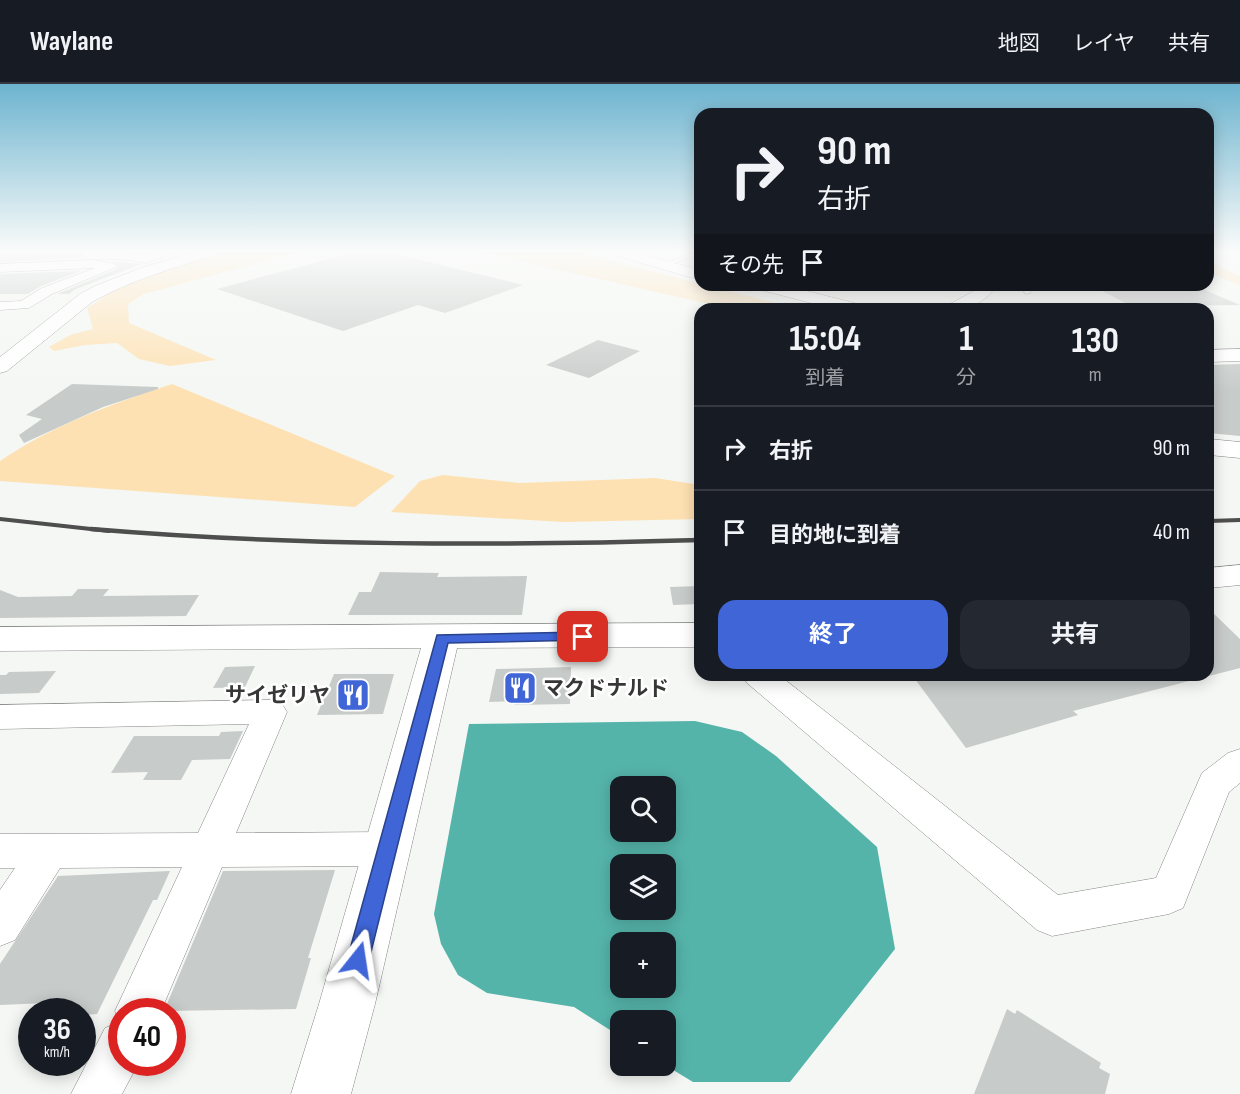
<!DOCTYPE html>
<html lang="ja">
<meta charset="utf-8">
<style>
:root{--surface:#171b24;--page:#242831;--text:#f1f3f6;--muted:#9ea1a6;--line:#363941;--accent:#3f65d7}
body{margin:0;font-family:"Sofia Sans Condensed","Noto Sans JP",sans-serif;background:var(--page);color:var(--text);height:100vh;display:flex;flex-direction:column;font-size:22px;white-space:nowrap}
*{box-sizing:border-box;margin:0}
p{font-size:20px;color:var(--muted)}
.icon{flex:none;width:33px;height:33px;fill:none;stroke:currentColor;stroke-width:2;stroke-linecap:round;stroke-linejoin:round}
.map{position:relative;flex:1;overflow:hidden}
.side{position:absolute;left:694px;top:219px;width:520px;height:378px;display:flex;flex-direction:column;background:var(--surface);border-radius:18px;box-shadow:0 3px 15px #0003}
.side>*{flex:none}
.banner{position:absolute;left:694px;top:24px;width:520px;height:183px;border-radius:18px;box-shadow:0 3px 15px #0003;background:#171b24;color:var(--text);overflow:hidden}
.fabs{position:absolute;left:610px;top:692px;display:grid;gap:12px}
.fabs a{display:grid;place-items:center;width:66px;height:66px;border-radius:12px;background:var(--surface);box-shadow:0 3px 15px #0003;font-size:30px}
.speed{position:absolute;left:18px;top:914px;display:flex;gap:12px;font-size:30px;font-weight:700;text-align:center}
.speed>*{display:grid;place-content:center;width:78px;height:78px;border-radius:50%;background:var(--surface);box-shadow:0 3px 15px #0003;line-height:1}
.speed small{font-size:15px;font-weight:400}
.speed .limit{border:9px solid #d22;background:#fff;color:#111}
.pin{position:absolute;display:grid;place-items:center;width:51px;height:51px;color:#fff;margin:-26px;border-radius:12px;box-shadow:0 3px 9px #0006}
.me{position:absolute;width:66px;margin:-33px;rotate:15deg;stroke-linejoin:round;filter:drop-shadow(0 0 4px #0008)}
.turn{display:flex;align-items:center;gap:21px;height:126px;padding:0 24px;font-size:27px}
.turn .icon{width:78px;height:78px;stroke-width:2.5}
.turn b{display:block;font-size:42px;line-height:51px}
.then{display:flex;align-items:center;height:57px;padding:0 24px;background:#0003;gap:12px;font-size:22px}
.eta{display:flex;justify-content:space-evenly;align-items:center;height:102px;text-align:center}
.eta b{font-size:36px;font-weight:700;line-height:42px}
.action{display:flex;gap:12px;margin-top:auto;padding:12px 24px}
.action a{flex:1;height:69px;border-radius:18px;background:var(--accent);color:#fff;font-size:24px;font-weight:700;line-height:69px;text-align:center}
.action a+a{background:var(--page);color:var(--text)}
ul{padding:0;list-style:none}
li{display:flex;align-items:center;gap:18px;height:84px;padding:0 24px;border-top:2px solid var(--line)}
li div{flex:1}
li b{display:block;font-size:22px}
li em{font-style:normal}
header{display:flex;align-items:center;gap:36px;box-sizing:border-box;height:84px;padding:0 30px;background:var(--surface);border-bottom:2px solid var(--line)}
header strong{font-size:28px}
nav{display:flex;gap:33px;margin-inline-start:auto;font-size:21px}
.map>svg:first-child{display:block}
.green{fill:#fee1b2}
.water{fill:#55b4aa;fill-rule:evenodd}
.building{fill:#c7cbc9}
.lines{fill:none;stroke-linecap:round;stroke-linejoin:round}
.lane-casing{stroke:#858784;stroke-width:1}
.street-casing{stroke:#858784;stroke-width:1}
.secondary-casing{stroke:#858784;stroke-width:1}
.lane{fill:#fff;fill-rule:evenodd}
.street{fill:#fff;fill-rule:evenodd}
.secondary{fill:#fff;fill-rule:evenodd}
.rail-far1{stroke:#4d4e4d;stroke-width:4}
.rail{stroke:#4d4e4d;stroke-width:4.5}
.route{fill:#3f65d7;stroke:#29428c;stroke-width:1.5}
.labels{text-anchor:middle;stroke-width:5;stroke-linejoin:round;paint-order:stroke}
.poi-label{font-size:21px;font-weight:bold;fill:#363736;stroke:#fff;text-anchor:start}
</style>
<header>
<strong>Waylane</strong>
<nav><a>地図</a><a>レイヤ</a><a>共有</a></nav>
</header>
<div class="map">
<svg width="1240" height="1010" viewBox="0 0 1240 1010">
<rect width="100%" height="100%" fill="#f4f7f3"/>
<path class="green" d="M222 168H300L144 210 128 220 129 239 216 276 170 282 139 275 117 259 85 261 54 267 49 263 70 251 93 245 87 224 124 200Z
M481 168H577L799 225H731Z
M1209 178 1240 192V201L1209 189Z
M172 300 395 392 355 423 0 397V377C53 341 112 320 172 300Z
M443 391 520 399 655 394 700 401V435L564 438 391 428 420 397Z"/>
<path class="water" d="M695 637 742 648 776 672 877 763 895 865 790 998H693L665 981 666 936H621V953L574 923 487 909 458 891 441 860 434 830 469 640ZM621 702H666V747H621ZM621 780H666V825H621ZM621 858H666V903H621Z"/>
<path class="building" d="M0 168H83L79 172 80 174 0 178Z
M355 168H388L523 201 445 229 418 221 343 247 217 205Z
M112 177 141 180 76 205 69 210H57L117 185 116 179Z
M81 187 41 202 28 210H0V190Z
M1102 201H1193L1240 221 1131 222 1093 202H1104Z
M598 256 640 267 589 294 546 281Z
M1240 280V352L1209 349V281Z
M72 300 158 303V305L103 323 24 359 19 351 42 335 26 331Z
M380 488 439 489 437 493 527 492 522 531H348L359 508H371Z
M700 502V520L673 521 670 503Z
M78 505H109L103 512 199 511 186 532 0 534V506L18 513 72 512Z
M1209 525 1240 555V584L1209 592Z
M255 582 245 603 213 604 225 583Z
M571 583 570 620 514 621 515 617 489 618 496 585Z
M56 587 39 609 0 610V591H6L9 588Z
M334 590H394L383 630 317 631Z
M912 591H1188L1189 597 1073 627 1078 631 966 664Z
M243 647 230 675 192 676 181 696H143L148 688 111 689 134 652H219L221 648Z
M335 786 308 874H311L296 925 164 927 223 787Z
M170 787 157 816H153L97 930 82 931V927H44L48 919 0 921V880L58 792Z
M1007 925 1015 930 1017 926 1101 979 1099 984 1110 990 1105 1010H974Z"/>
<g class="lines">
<defs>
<path id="lane" d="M695 168H700V170L674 179 669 178Z
M1018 201H1025L1031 209 1026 210Z"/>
<path id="street" d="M87 168H124L146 171 157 168H175L146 179 122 175H83L81 172Z
M93 176 114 180 116 183 52 210 29 224 0 226V218L21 217 42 204 95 184 0 188V180Z
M743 591H779L1058 811 1156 794 1202 689 1228 669 1240 665V699L1229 708 1183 824 1169 830 1052 852 1037 846 747 599Z
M271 616 282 620 287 628 236 749 388 748 402 753 407 765 402 777 388 782 222 783 161 927H122V978H139L122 1010H71L105 944 120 938 115 927 182 783 60 784 15 856 0 862V806L15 784H0V750L198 749 249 640 0 645V621Z"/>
<path id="secondary" d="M195 168H217L215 171C173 184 131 196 92 218L7 287 0 289V273L80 210 95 202 141 184Z
M612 168H634L700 186V196L614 171Z
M755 201H783L862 221 865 225H835L757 205Z
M980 201H997C982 222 969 225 945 225L948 221 974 207Z
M1240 265V277L1209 278V266Z
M1209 355 1240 358V374L1209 371Z
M1240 481V501L1209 504V484Z
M700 539V563L457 564 375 920 351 1010H291L319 920 421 564 0 567V543Z"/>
</defs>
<use href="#lane" class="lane-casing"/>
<use href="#street" class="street-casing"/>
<use href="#secondary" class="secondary-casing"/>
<use href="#lane" class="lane"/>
<use href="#street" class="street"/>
<use href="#secondary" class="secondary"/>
<path class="rail-far1" d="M0 435 109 447
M1209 437 1240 436"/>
<path class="rail" d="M91 445C294 462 496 462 700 456"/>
</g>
<linearGradient id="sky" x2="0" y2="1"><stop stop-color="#6db4cf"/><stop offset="0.54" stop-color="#fafbfa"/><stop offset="1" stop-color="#fafbfa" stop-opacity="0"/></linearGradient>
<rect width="1240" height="309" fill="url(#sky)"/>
<path class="route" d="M583 548 590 553 588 556 448 559 369 876 366 883 358 886 351 883 347 876 437 551Z"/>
<defs>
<symbol id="restaurant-square" viewBox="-11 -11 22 22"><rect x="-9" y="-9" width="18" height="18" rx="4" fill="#3f65d7" stroke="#fff"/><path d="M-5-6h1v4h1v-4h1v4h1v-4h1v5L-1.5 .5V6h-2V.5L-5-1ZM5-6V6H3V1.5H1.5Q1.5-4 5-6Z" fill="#fff"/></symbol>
</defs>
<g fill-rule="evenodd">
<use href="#restaurant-square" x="501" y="585" width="38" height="38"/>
<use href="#restaurant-square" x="334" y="592" width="38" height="38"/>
</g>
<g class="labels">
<g class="poi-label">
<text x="543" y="611">マクドナルド</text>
<text x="330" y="618" text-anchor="end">サイゼリヤ</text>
</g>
</g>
</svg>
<div class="fabs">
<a><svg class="icon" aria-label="search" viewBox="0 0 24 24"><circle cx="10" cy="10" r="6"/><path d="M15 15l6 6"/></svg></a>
<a><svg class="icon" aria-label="layers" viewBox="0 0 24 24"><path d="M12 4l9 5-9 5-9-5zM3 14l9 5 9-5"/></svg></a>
<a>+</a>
<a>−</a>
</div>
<div class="speed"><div>36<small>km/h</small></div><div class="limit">40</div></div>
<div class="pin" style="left:583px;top:553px;background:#d93025"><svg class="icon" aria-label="arrive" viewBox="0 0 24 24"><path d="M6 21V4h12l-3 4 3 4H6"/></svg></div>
<svg class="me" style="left:358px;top:876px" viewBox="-20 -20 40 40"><path d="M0-17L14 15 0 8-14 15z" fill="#3f65d7" stroke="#fff" stroke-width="4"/></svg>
<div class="banner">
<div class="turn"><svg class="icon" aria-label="right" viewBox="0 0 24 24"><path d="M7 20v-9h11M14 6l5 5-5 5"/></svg><div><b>90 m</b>右折</div></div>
<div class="then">その先<svg class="icon" aria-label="arrive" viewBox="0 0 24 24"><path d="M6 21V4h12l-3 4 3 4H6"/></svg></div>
</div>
<section class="side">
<div class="eta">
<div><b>15:04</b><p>到着</p></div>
<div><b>1</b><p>分</p></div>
<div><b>130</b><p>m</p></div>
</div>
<ul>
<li><svg class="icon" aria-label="right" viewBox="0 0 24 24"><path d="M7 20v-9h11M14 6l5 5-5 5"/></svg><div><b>右折</b></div><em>90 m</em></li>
<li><svg class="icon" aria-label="arrive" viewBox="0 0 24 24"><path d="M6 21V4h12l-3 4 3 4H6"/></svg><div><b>目的地に到着</b></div><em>40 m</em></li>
</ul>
<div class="action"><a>終了</a><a>共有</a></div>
</section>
</div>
